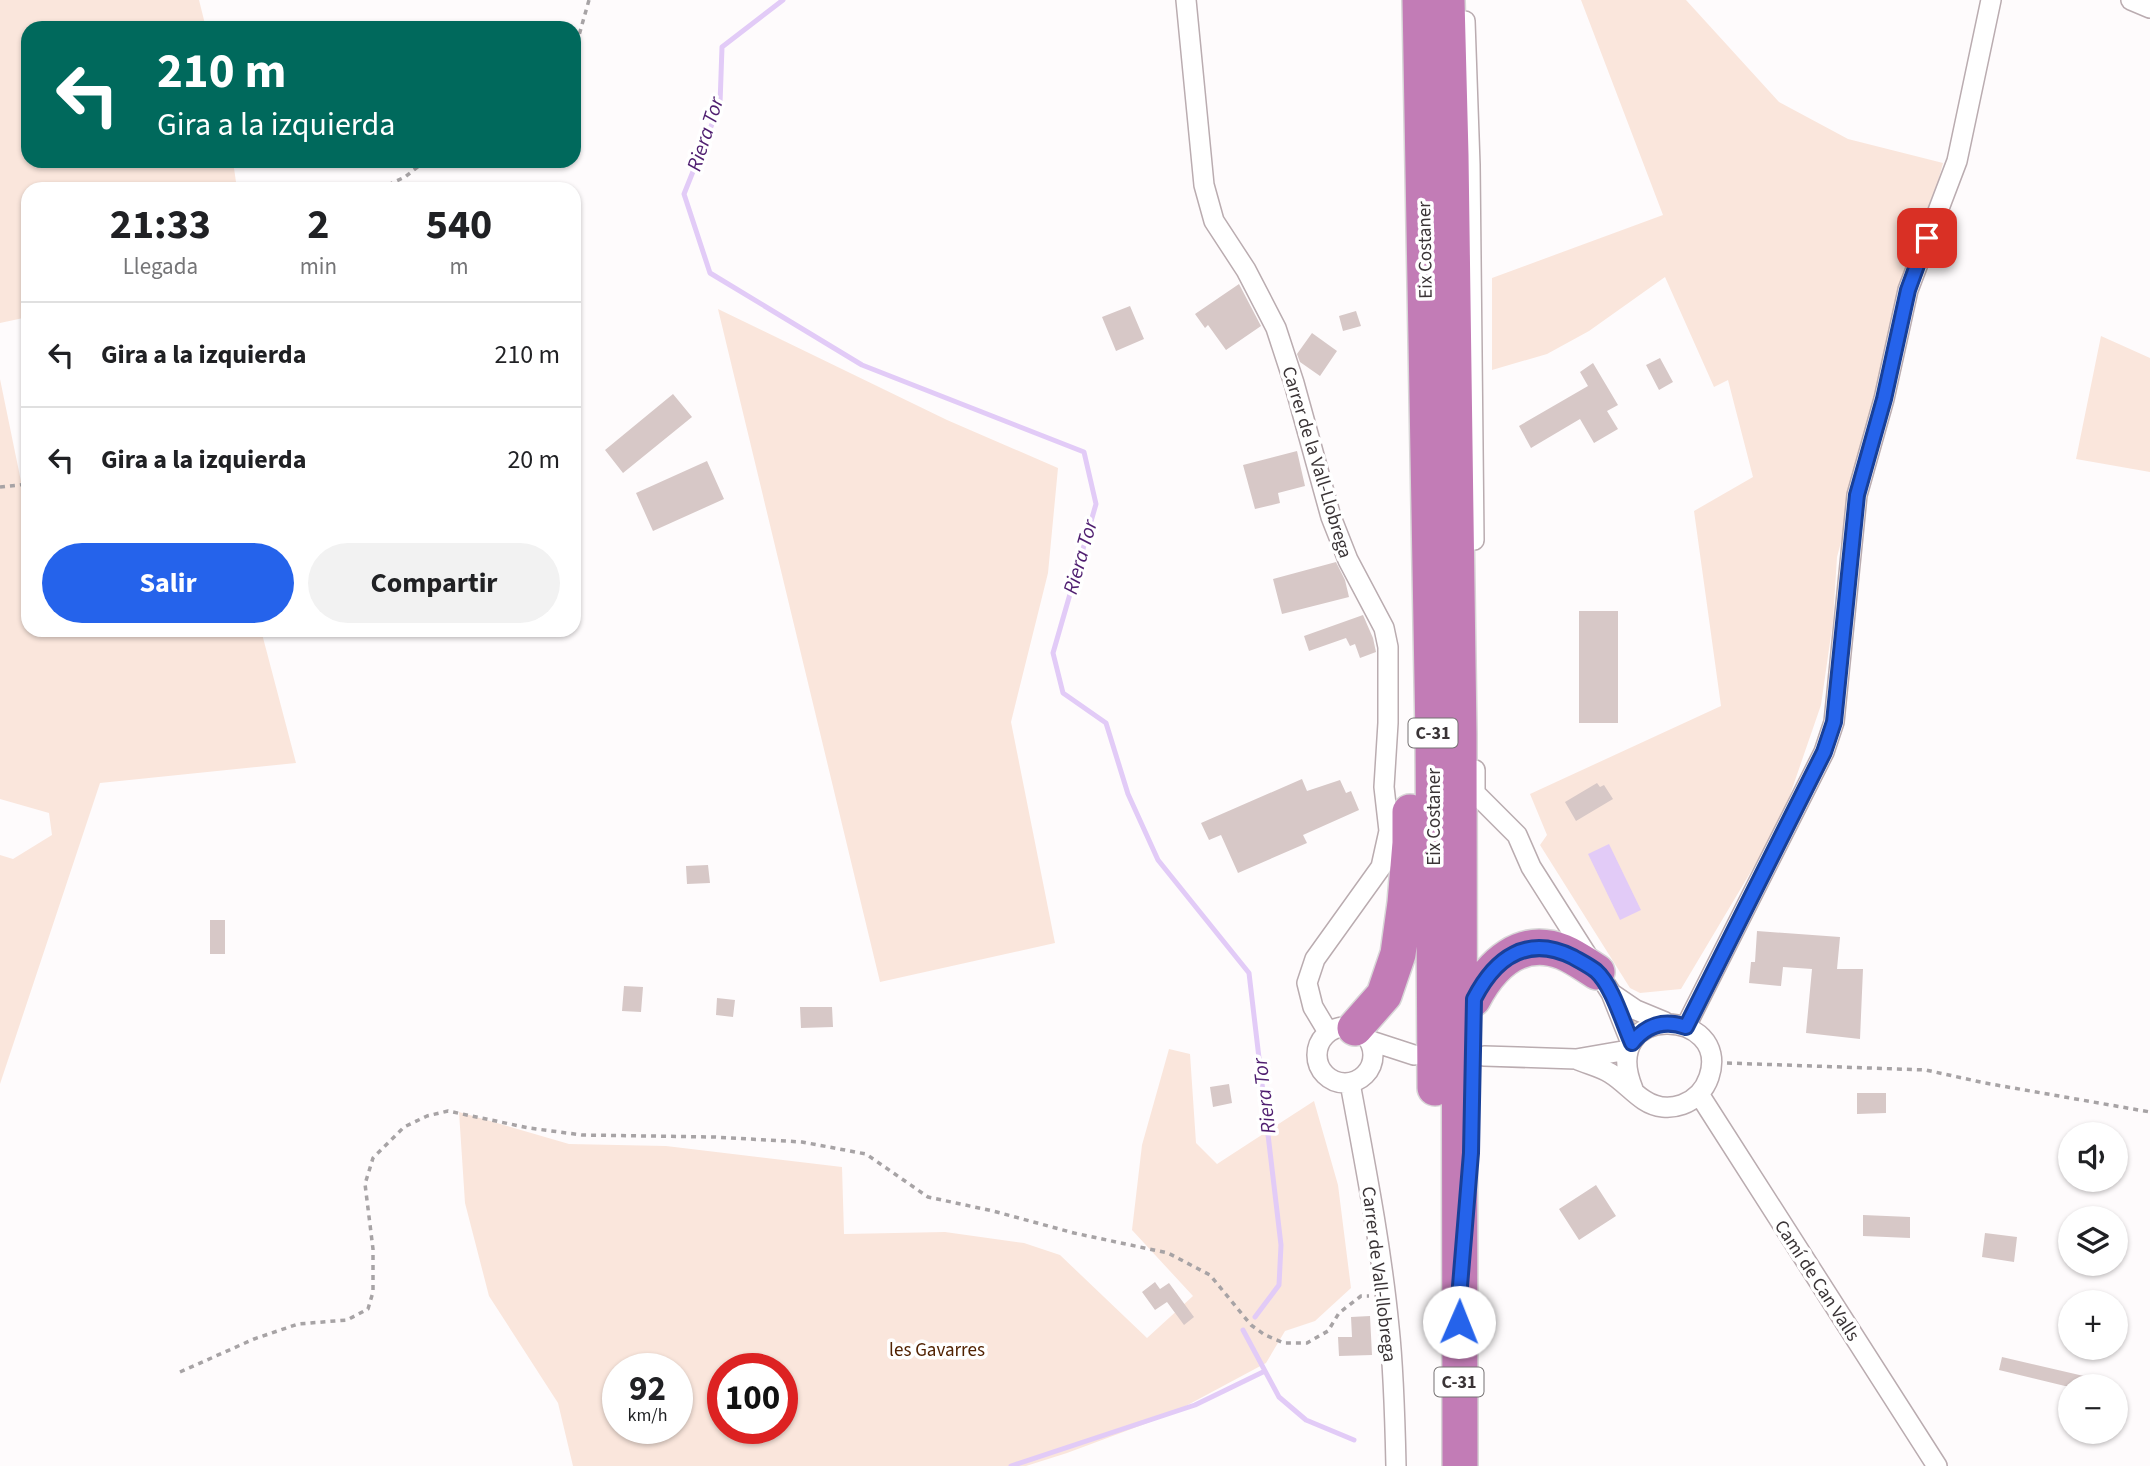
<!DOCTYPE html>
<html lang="es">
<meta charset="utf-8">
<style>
:root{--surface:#fff;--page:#f2f2f2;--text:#202124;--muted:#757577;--line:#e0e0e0;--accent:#2563eb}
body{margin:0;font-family:"Source Sans 3",sans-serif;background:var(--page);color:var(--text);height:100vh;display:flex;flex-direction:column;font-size:26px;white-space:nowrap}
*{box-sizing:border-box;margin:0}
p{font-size:23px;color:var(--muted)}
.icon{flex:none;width:38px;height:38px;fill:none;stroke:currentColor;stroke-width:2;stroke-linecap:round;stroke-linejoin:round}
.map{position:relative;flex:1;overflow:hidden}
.drawer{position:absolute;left:21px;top:182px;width:560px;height:455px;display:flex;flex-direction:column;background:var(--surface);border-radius:21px;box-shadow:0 2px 5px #0004}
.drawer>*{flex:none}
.top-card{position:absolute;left:21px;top:21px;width:560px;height:147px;border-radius:21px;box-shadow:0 2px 5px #0004;background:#00695c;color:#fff;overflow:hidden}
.tools{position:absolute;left:2058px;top:1122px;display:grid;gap:14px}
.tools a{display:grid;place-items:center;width:70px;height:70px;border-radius:50%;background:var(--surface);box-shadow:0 2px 5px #0004;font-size:35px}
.speed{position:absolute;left:602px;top:1353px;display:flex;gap:14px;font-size:35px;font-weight:700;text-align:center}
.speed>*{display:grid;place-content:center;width:91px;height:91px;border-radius:50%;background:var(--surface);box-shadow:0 2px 5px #0004;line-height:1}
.speed small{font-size:18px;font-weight:400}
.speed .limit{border:10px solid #d22;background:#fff;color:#111}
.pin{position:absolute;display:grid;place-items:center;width:60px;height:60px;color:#fff;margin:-30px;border-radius:14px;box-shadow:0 4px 10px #0006}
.me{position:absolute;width:77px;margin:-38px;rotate:1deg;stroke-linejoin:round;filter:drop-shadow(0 0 5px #0008)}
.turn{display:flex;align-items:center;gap:24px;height:147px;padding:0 21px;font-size:32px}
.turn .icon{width:91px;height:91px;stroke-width:2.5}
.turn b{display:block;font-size:49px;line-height:60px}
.eta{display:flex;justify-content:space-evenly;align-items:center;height:119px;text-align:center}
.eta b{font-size:42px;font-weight:700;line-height:49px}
.button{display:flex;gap:14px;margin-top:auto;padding:14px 21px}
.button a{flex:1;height:80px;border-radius:42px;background:var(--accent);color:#fff;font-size:28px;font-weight:700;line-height:80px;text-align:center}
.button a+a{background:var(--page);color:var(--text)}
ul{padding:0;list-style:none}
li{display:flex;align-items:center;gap:21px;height:105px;padding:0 21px;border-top:2px solid var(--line)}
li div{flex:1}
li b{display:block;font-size:26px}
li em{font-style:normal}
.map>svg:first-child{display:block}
.green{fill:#fae6dc;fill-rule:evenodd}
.water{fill:#e2cbf7}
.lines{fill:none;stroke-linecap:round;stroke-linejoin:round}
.stream{stroke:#e2cbf7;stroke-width:5}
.building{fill:#d7c8c7}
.street-casing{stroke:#baacb0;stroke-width:22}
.highway-casing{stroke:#d8d6d7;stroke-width:38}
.path{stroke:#a7a3a5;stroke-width:3.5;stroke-dasharray:5 5;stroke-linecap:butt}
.street{stroke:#fff;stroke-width:19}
.highway{stroke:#c27cb6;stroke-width:35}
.route-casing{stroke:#184099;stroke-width:18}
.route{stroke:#2563eb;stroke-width:12}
.labels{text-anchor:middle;stroke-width:7;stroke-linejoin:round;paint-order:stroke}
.shield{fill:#fff;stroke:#757172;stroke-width:2}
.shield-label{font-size:18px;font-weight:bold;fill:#3a3436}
.street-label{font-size:19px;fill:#3a3436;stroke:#fff}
.park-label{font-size:19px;fill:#512202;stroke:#fff}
.water-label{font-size:21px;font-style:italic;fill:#4f1e70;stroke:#fff}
</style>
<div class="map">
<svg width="2150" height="1466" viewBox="0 0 2150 1466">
<rect width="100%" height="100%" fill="#fefbfc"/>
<path class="green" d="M0 0H199L206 28H28V161H233L237 189H28V317L0 323Z
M1581 0H1686L1779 102 1848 139 1943 163 1837 557 1833 621 1821 705 1781 821 1681 989 1640 993 1630 988 1540 845 1547 835 1530 794 1721 706 1694 511 1753 477 1728 380 1714 387 1665 277 1589 331 1547 354 1492 370V278L1663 215Z
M718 309 947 420 1058 468 1048 573 1011 722 1055 943 880 982Z
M2101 336 2150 358V472L2076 459Z
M0 379 24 496H28V630H261L296 763 100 783 0 1084V855L13 859 52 835 49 813 0 799Z
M1169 1049 1190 1054 1196 1143 1217 1164 1314 1101 1338 1185 1351 1288 1315 1321 1285 1331 1266 1363 1169 1415 1067 1453 1026 1466H573L558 1403 489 1296 465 1203 459 1112 569 1144 666 1146 842 1167 844 1234 945 1232 1024 1243 1060 1255 1147 1338 1193 1296 1132 1230 1142 1145ZM618 1368H677V1428H618ZM723 1368H782V1428H723Z"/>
<path class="water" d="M1609 844 1641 910 1620 920 1588 854Z"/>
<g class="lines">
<path class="stream" d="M783 0 722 47 720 104 684 194 710 273 862 365 1084 452 1096 504 1053 653 1063 693 1106 723 1128 794 1158 860 1249 973 1281 1245 1279 1285 1255 1317
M1243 1330 1279 1397 1306 1420 1354 1440
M1011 1466 1195 1405 1265 1371"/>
</g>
<path class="building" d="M1239 284 1261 326 1226 350 1208 325 1205 328 1195 314Z
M1130 306 1144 339 1116 351 1102 317Z
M1356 311 1361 326 1343 331 1339 316Z
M1312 333 1337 351 1320 376 1300 362 1297 354Z
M1660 358 1673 382 1659 390 1646 365Z
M1593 363 1618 405 1607 411 1618 429 1594 443 1580 419 1531 448 1519 426 1588 386 1580 372Z
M673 394 692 417 623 473 605 450Z
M1297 451 1305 486 1278 493 1280 503 1255 509 1243 465Z
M707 461 724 499 653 531 636 493Z
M1336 562 1345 580 1349 597 1282 614 1273 579Z
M1579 611H1618V723H1579Z
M1363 615 1373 638 1376 652 1360 658 1355 644 1350 646 1346 638 1309 651 1304 636Z
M1302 779 1307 791 1340 780 1346 793 1351 791 1359 810 1303 835 1307 843 1238 873 1221 835 1209 840 1201 823Z
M1597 783 1600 787 1604 785 1613 799 1576 821 1565 802Z
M708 865 710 883 687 884 686 866Z
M210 920H225V954H210Z
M1757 931 1840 937 1837 969H1863L1860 1039 1806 1033 1812 969 1783 967 1781 986 1749 983 1751 962H1755Z
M624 986 643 987 641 1012 622 1011Z
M717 998 735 1000 733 1017 716 1015Z
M800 1007H832L833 1027 801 1028Z
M1229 1084 1232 1103 1213 1107 1210 1087Z
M1857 1093H1886V1113L1857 1114Z
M1596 1185 1616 1216 1579 1240 1559 1209Z
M1863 1215 1910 1217V1238L1863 1236Z
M1985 1233 2017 1237 2014 1262 1982 1257Z
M1155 1282 1160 1289 1169 1283 1194 1317 1184 1325 1167 1302 1155 1310 1142 1292Z
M1370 1316 1372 1355 1339 1356 1338 1337H1352L1351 1317Z
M2002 1357 2101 1380 2100 1386H2065L1999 1370Z"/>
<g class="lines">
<defs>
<path id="street" d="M1186 0 1204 185 1214 221 1246 270 1276 328 1294 383 1331 517 1348 560 1384 628 1388 647V723L1384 787 1389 831 1381 867 1315 959 1307 983 1313 1007 1328 1032
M2131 0 2150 8
M1465 21 1470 165 1474 540
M1475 770V793L1517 835 1531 867 1611 993 1631 1043
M1611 993 1636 1010 1665 1022
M1686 1026 1824 752 1834 722 1857 495 1884 399 1908 290 1957 161 1991 0
M1317 1055a28 28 0 1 1 56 0a28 28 0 1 1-56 0Z
M1371 1041 1414 1055
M1484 1056 1576 1059 1628 1050
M1576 1059C1587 1064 1600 1067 1610 1073 1623 1081 1632 1092 1644 1100 1668 1116 1700 1104 1709 1077 1732 1008 1597 1001 1633 1089
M1350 1083C1365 1164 1381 1245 1389 1327 1394 1373 1395 1420 1396 1466
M1699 1094 1937 1466"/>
<path id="highway" d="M1420 0 1433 737 1435 1088
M1447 0 1451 155 1459 734 1460 1466
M1473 999C1491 965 1521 935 1563 952 1575 957 1586 965 1597 972
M1355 1028 1384 995 1398 954 1405 903 1410 843V812"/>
</defs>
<use href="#street" class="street-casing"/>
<use href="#highway" class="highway-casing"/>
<path class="path" d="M574 53 589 0
M379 189 405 177 425 161
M0 487 28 484
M1727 1063 1926 1070 1985 1083 2150 1112
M180 1372 254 1339 298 1324 347 1320 368 1309 373 1292V1249L365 1184 373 1158 404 1127 427 1116 448 1111 529 1128 582 1135 714 1137 802 1142 866 1154 928 1197 993 1211 1074 1233 1168 1253 1210 1275 1251 1325 1265 1335 1284 1343H1307L1328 1331 1339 1313 1361 1296H1369"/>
<use href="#street" class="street"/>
<use href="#highway" class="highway"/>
</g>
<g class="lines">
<defs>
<path id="route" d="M1459 1322V1298L1471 1153 1474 999C1495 958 1527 934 1573 957 1580 961 1590 966 1596 971 1612 985 1623 1023 1632 1043 1646 1025 1664 1019 1686 1027L1824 752 1834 722 1857 495 1884 399 1908 290 1927 238"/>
</defs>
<use href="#route" class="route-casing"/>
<use href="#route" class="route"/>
</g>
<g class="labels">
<g class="shield">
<rect x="1408.5" y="718.5" width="49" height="29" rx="5"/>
<rect x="1434.5" y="1367.5" width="49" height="29" rx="5"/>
</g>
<g class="shield-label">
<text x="1433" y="739">C-31</text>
<text x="1459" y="1388">C-31</text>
</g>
<g class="street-label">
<text transform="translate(1424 250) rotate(-91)" y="7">Eix Costaner</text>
<text transform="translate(1318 462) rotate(73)" y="7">Carrer de la Vall-Llobrega</text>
<text transform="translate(1433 817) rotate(-90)" y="7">Eix Costaner</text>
<text transform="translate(1380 1274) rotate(83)" y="7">Carrer de Vall-llobrega</text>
<text transform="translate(1818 1280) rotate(57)" y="7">Camí de Can Valls</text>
</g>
<g class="park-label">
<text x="937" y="1356">les Gavarres</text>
</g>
<g class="water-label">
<text transform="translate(705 134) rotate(-72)" y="7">Riera Tor</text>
<text transform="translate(1080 557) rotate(-74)" y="7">Riera Tor</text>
<text transform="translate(1264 1096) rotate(-97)" y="7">Riera Tor</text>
</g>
</g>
</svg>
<div class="tools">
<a><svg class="icon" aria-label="sound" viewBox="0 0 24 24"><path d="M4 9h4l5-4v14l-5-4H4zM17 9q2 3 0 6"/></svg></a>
<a><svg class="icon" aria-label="layers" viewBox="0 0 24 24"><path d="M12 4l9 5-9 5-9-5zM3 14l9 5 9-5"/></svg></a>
<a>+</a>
<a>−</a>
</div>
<div class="speed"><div>92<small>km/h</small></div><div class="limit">100</div></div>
<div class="pin" style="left:1927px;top:238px;background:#d93025"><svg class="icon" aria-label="arrive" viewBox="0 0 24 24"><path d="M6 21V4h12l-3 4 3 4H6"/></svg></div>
<svg class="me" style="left:1459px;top:1322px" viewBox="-20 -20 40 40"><circle r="19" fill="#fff"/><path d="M0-13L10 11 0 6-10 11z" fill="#2563eb"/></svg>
<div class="top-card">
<div class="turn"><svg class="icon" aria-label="left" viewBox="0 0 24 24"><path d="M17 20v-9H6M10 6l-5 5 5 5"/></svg><div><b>210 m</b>Gira a la izquierda</div></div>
</div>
<section class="drawer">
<div class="eta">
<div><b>21:33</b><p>Llegada</p></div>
<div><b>2</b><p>min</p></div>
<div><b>540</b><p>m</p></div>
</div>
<ul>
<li><svg class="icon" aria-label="left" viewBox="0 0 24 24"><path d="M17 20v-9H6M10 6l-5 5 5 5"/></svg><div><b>Gira a la izquierda</b></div><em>210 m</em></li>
<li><svg class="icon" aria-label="left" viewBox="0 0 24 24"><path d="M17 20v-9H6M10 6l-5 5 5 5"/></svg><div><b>Gira a la izquierda</b></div><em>20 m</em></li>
</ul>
<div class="button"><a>Salir</a><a>Compartir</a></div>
</section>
</div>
